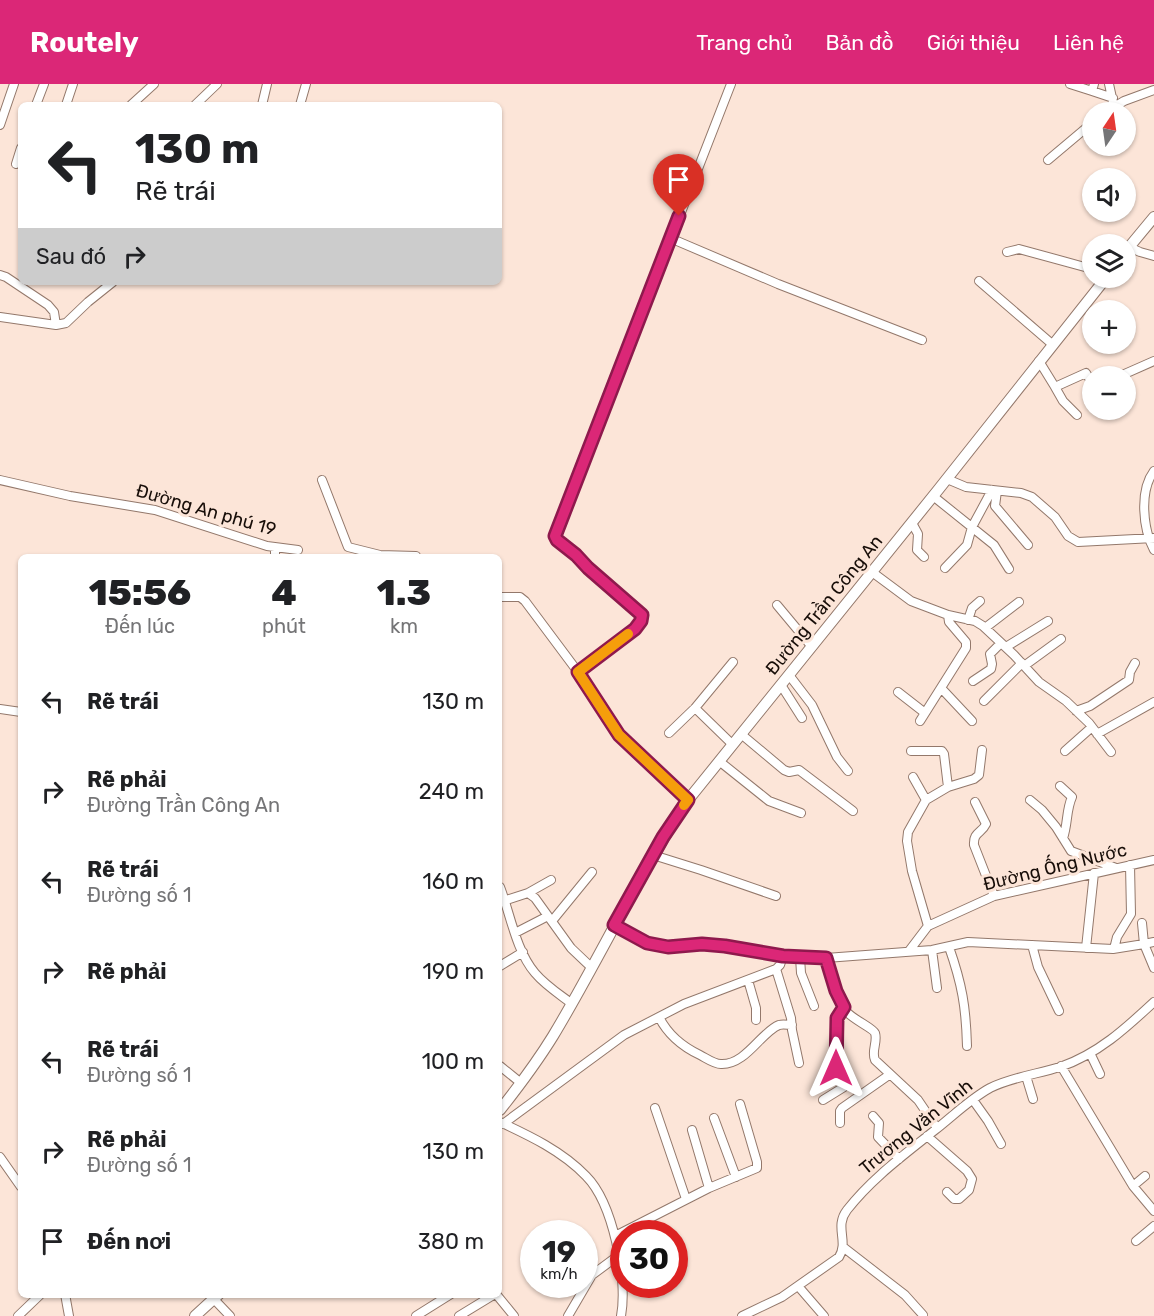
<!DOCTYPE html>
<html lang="vi">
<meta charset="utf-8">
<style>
:root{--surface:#fff;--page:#f6f6f6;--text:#202124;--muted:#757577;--accent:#db2777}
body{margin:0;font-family:Rubik,sans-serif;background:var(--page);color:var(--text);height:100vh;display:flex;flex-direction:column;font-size:22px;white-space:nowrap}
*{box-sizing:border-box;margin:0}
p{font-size:20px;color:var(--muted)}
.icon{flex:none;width:33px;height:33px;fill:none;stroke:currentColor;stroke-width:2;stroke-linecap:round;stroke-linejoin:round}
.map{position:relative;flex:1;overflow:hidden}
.sheet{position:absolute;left:18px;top:470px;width:484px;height:744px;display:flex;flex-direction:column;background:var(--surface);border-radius:9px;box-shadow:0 2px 4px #0004}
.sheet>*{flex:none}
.hud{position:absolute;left:18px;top:18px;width:484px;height:183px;border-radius:9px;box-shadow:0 2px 4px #0004;background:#fff;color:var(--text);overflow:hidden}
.needle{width:39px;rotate:13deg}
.buttons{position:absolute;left:1082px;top:18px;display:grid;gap:12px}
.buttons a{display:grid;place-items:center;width:54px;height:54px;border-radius:50%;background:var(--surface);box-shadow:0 2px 4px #0004;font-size:30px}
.speed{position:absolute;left:520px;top:1136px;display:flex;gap:12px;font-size:30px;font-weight:700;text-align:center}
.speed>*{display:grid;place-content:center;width:78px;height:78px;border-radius:50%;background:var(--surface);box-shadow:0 2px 4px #0004;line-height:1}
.speed small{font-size:15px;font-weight:400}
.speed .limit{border:9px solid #d22;background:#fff;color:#111}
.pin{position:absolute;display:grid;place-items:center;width:51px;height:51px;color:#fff;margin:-62px -26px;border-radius:50% 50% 50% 0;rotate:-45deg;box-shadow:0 0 6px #0007}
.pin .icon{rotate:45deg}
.me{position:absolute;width:66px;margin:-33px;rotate:0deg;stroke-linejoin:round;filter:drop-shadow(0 0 4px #0008)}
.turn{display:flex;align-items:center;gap:21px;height:126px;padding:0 18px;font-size:27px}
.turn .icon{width:78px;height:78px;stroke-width:2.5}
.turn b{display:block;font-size:42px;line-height:51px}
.then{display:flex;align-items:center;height:57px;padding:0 18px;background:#0003;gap:12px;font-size:22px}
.eta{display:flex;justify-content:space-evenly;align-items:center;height:102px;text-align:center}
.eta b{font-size:36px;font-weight:800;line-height:42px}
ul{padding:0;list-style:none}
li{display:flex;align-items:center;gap:18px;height:90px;padding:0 18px}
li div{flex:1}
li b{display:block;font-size:22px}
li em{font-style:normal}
header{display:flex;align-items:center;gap:36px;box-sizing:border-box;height:84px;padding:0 30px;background:var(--accent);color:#fff}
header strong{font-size:28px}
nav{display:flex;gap:33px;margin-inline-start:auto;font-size:21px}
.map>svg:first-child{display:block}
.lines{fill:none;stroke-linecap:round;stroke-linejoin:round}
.minor-casing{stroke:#93786b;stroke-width:10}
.major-casing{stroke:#93786b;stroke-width:12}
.minor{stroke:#fff;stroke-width:8}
.major{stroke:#fff;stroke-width:10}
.route-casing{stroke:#8e194d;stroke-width:15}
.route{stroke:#db2777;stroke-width:10}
.slow{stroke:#f59e0b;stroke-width:10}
.labels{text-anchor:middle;stroke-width:6;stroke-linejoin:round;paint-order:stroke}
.street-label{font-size:18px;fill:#170d08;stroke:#fce5d8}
</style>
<header>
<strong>Routely</strong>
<nav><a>Trang chủ</a><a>Bản đồ</a><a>Giới thiệu</a><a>Liên hệ</a></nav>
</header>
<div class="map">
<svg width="1154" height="1232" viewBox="0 0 1154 1232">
<rect width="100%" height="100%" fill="#fce5d8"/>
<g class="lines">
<defs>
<path id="minor" d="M1070 0 1092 7 1094 0
M1109 0 1114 23
M1092 7 1113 14
M36 21 44 0
M66 21 73 0
M131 21 154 0
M195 21 217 0
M262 21 267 0
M300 21 306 0
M1106 28 1124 17 1154 6
M0 41 14 0
M1048 76 1092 39
M16 80 21 64
M670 154 778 200 922 256
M1129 163 1140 168 1154 172
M1007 168 1019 165 1092 185
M0 191 6 193 48 221 54 228 56 241
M979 197 1052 260
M0 233 56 241 66 239 88 218 113 198
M1039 277 1055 303 1086 289 1092 299
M1120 292 1154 277
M1055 303 1063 317 1077 331
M1154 387C1139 407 1143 445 1154 466
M947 395 966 403 1021 409 1032 413 1055 433 1068 452 1078 458 1154 454
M0 396 70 412 155 426 267 462 298 466
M322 396 348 463 380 471 416 472
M997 407 995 422 1028 461
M933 412 994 461 1009 485
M912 439 918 450 917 466 924 473
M275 463V472
M945 484 967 461 972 443 992 406
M872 488 911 517 948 531 975 537 983 542 1014 571 1039 598 1066 617 1089 639 1111 668
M500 513H520L525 517 578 588
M777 521 812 563
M968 536 972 524 980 517
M985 544 1019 518
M1006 563 1048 537
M1024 582 1061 555
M789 591 812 621 837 673 848 687
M973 597 991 585 992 580 990 570 1001 559
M781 601 802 634
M941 604 972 637
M898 608 925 629
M984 617 1022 579
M0 625 21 628
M1076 627 1090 622 1129 596 1130 588 1135 579
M920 637 966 564V558L949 538 948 531
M669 649 695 624
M741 650 784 686 789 688 799 686 853 727
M1097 650 1154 618
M732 660 695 624 733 578
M911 667H942L944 670 948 703
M1065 667 1092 643
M719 677 769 717 801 729
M913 693 926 716
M1060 702 1072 713C1066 726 1068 740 1063 754
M688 716 619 651 578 588 635 545 641 537 642 531 588 484 576 471 557 456 555 452 731 0
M1030 716 1042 726 1056 743 1071 767 1116 784
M975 718 986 740C982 749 973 748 974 761L994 812
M653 771 701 786 776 812
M500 803C510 829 516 867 535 889 545 901 559 910 571 919
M528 809 551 796
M500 818 528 809 535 814 571 864 591 883
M552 837 592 788
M1142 839 1144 860 1154 858
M614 841 647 859 668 863 702 860 725 862 783 872 826 874 932 866 968 858 1113 865 1144 860 1154 884
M928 842 912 787 907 757 908 748 926 716 948 703 974 695 979 691 982 666
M515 849 548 832
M1032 861 1038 883 1059 927
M949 863C962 900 966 923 967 962
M1086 864 1094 789
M1114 865 1117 853 1131 830 1130 781
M932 866 937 904
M909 867 928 842 994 812 1154 776
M800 873 801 889 814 922
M826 874C830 892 835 912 846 927 852 935 873 944 875 949 878 958 871 967 875 976L918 1016 937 1044
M500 882 523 868
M776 885 791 934 792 946 799 979
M748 896 756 924V936
M659 933C668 951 681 962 700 971 706 974 714 980 721 980 746 981 761 948 779 941 783 940 788 941 792 941
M1090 969 1100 990
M500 982 521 999
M1061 982 1133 1102 1154 1127
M1026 992 1033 1015
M823 1016 844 1003 836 985V946L837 934 844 923
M973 1016 988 1037 1001 1060
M655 1024 686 1115
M873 1032 879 1039 878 1053 899 1075
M714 1034 736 1093
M500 1038C530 1052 562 1067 586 1092 613 1119 628 1195 621 1232
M840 1039V1027L842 1024 889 991
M503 1040 624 951 684 920 776 885 780 881 783 872
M692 1046 709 1104
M927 1052 967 1087 972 1095 969 1106 959 1115H954L947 1108
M0 1073 21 1103
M1133 1102 1145 1092
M615 1152 709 1104 757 1084V1078L740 1020
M1136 1157 1154 1142
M843 1163 905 1211 923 1231
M798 1202 824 1232
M65 1210 69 1232
M209 1210 230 1232
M496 1210 514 1232
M18 1232 41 1210
M416 1232 451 1210
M459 1232 495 1210
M568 1232 592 1191 619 1171
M742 1232 782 1213 839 1173C849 1157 834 1143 847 1126 872 1094 904 1071 935 1046 953 1032 970 1015 990 1004 1012 993 1038 990 1060 983 1098 970 1126 944 1154 918"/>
<path id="major" d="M1125 168 1154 133
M500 1026C519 1002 537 978 553 952 600 874 638 791 688 716L938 406 1106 194
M195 1232 219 1210"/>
</defs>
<use href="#minor" class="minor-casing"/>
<use href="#major" class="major-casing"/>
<use href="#minor" class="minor"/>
<use href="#major" class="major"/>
</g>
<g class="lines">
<defs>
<path id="route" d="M679 132 555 452 557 456 576 471 588 484 642 531 641 537 635 545 578 588 619 651 688 716 663 753 614 841 647 859 668 863 702 860 725 862 783 872 826 874 836 907 844 923 837 934 836 984"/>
</defs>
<use href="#route" class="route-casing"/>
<use href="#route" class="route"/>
<path class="slow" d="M628 550 578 588 619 651 688 716 684 721"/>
</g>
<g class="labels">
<g class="street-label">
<text transform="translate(206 426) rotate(16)" y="6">Đường An phú 19</text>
<text transform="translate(824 521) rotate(-51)" y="6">Đường Trần Công An</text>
<text transform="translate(1055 783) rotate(-14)" y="6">Đường Ống Nước</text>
<text transform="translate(916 1043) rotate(-39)" y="6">Trương Văn Vĩnh</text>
</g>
</g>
</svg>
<div class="buttons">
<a><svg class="needle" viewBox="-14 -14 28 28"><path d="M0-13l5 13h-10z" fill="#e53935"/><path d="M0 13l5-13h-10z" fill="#757577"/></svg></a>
<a><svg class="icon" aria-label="sound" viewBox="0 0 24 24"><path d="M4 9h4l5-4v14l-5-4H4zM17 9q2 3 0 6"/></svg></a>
<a><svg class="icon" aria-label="layers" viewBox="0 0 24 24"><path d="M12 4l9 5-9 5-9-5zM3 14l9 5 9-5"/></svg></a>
<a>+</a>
<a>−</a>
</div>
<div class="speed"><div>19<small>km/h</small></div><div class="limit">30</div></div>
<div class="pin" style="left:679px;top:132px;background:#d93025"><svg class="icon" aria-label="arrive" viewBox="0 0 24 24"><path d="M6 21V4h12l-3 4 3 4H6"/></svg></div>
<svg class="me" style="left:836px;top:984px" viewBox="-20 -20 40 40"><path d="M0-17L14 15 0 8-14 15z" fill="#db2777" stroke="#fff" stroke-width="4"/></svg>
<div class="hud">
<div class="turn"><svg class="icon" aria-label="left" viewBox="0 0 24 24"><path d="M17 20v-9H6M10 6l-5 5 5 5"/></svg><div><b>130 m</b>Rẽ trái</div></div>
<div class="then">Sau đó<svg class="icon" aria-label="right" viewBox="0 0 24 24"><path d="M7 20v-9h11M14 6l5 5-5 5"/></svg></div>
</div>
<section class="sheet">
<div class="eta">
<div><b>15:56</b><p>Đến lúc</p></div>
<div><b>4</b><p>phút</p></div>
<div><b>1.3</b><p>km</p></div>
</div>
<ul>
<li><svg class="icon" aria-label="left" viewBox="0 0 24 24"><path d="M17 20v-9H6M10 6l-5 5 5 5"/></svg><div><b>Rẽ trái</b></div><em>130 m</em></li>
<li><svg class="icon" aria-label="right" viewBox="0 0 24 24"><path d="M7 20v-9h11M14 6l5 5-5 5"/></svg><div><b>Rẽ phải</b><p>Đường Trần Công An</p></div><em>240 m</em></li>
<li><svg class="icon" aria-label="left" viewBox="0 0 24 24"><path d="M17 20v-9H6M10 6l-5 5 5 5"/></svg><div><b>Rẽ trái</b><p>Đường số 1</p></div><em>160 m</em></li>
<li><svg class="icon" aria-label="right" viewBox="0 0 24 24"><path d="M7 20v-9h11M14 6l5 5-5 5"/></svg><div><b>Rẽ phải</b></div><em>190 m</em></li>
<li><svg class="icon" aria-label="left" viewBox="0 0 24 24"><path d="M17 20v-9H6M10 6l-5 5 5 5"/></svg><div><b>Rẽ trái</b><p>Đường số 1</p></div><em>100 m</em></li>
<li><svg class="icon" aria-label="right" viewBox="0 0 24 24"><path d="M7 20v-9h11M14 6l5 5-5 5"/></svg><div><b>Rẽ phải</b><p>Đường số 1</p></div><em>130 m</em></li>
<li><svg class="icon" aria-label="arrive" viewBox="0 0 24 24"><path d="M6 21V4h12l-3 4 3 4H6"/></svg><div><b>Đến nơi</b></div><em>380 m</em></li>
</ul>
</section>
</div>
